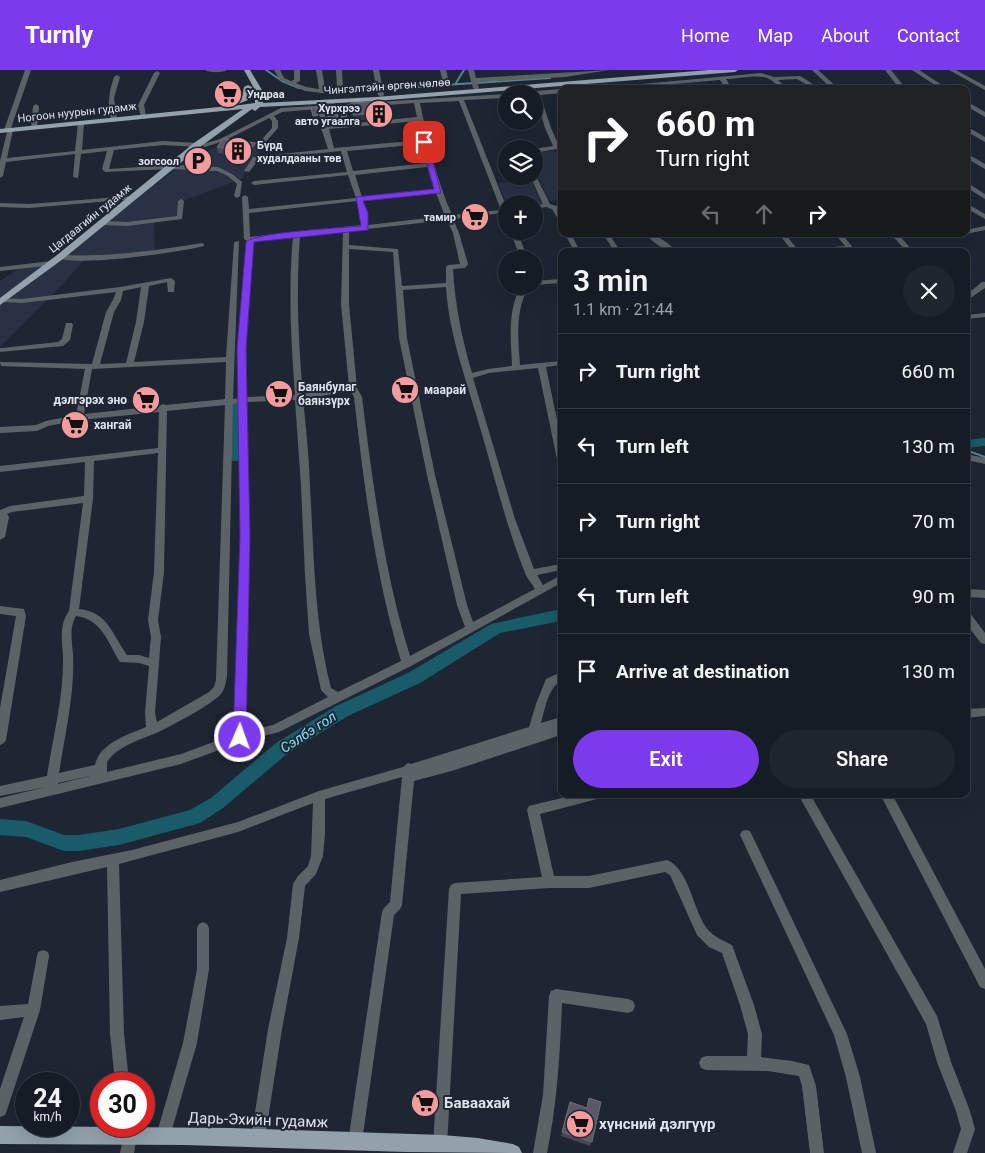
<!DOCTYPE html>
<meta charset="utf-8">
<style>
:root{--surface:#161c26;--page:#1f252e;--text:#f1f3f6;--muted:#9ea1a7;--line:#353a43;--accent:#7c3aed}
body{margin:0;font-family:Roboto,sans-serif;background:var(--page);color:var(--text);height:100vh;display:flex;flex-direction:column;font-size:19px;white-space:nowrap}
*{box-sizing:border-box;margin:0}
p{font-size:16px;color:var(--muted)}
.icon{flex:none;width:28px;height:28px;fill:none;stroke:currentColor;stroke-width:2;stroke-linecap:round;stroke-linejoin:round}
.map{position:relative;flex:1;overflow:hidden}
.panel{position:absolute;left:558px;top:178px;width:412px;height:550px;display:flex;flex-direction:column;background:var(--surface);border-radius:10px;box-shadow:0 5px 20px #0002,0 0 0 1px var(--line)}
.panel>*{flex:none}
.banner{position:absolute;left:558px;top:15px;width:412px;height:152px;border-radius:10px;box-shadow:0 5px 20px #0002,0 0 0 1px var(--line);background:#202124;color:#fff;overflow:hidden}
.fabs{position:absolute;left:498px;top:15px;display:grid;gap:10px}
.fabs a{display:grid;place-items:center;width:45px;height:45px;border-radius:50%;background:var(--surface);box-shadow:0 5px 20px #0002,0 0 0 1px var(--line);font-size:25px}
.speed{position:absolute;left:15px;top:1002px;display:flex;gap:10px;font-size:25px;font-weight:700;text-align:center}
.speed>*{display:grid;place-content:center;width:65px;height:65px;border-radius:50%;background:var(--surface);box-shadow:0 5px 20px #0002,0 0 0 1px var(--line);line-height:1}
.speed small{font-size:12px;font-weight:400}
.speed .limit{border:8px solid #d22;background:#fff;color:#111}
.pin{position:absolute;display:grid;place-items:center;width:42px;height:42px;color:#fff;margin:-21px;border-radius:10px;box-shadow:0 2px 8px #0006}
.me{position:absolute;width:55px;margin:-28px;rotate:2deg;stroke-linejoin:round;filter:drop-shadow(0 0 4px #0008)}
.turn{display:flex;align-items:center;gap:18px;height:105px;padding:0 15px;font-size:22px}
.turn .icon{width:65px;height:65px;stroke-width:2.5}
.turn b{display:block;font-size:35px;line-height:42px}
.lanes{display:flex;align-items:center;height:48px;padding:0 15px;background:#0003;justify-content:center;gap:25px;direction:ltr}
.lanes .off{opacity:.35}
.round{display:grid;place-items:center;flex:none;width:52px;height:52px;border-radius:26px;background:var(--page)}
.headline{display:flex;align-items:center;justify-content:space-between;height:85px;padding:0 15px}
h1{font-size:30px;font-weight:600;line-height:38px}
.cta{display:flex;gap:10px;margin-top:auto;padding:10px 15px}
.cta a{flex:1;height:58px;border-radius:30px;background:var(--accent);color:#fff;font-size:20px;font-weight:600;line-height:58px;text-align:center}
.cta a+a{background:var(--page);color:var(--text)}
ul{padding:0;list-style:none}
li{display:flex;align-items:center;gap:15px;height:75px;padding:0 15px;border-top:1px solid var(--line)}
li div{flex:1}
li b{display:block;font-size:19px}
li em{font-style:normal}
header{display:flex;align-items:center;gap:30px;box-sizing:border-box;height:70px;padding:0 25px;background:var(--accent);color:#fff}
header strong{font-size:24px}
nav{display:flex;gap:28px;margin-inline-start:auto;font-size:18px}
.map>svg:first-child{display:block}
.built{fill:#283244}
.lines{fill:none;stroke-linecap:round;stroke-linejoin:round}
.stream{stroke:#538490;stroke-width:2}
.river{fill:#185b69;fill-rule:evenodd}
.minor{fill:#5c6368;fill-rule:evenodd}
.major{fill:#92a1ab;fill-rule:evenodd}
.wall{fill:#474857}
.shaded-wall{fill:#303342}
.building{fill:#585867;stroke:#6d6e7c}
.route{fill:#7c3aed;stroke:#51269a}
.labels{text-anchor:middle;stroke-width:4;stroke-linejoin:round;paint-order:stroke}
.far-street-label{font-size:11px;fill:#dee3ec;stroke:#1e2633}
.far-poi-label{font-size:11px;font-weight:bold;fill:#dee3ec;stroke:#1e2633;text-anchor:end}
.poi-label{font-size:12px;font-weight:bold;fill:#dee3ec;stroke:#1e2633;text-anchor:start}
.water-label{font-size:14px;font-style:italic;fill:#86e1f7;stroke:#1e2633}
.near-poi-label{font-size:15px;font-weight:bold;fill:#dee3ec;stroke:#1e2633;text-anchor:start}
.near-street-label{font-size:15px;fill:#dee3ec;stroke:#1e2633}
</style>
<header>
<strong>Turnly</strong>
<nav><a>Home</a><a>Map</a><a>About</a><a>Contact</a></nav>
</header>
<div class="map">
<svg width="985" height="1083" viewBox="0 0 985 1083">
<rect width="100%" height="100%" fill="#1e2633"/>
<path class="built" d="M226 74 263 78 241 109 183 131 182 148 154 152 155 183 84 190 62 215 0 277V211L18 199 54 195 190 87Z
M561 78V130L549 131 534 98V83L555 81Z
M529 107 543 134H507L498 113 517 111 516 108Z"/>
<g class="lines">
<path class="stream" d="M266 0 282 11 299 18
M456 13 464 0
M444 15 550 8
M326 22 433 16
M966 380 985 387"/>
<path class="river" d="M237 330 243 334V388L241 391H231L229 388 231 334Z
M985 368V376L966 378V370Z
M561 539V551L500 563 420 613 348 646 288 683 223 738 200 753 119 775 79 781H64L26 767 0 765V749L26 751 64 765H79L119 759 190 740 211 728 276 673 336 636 408 603 491 554Z"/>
<path class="minor" d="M25 0H31L11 58 13 60 7 88 75 81 78 53 81 51 84 53 82 80 163 71 197 73 200 75 197 77 163 75 114 80 109 99 170 95 218 97 232 104 242 112 240 126 237 128 234 126 237 114 228 106 217 101 170 99 105 102 102 99 107 81 81 84 78 108 73 107 75 84 6 92 3 106 0 108V91L7 62 4 60Z
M205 0H227C222 3 210 3 205 0Z
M274 0H280L284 8 291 11 294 10V0H300V11L296 13 306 17 319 19 316 0H322L325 19 337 18 336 0H342L343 18 376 16 373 0H379L382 15 443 12 440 0H446L449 13 446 15 383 19 384 25 381 27 378 25 377 19 322 23 305 21 280 10Z
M468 0H474L476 8 610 0 565 7 477 12 479 18 476 20 473 18Z
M812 0H818L839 19H832Z
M885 0H891L903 15 902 16 890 19H878L896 14Z
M912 0H919L948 19H941Z
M949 0H956L985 16V20Z
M157 1 160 3 144 35 146 46 141 47 138 35 154 3Z
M761 3 774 7 800 6 821 19H814L797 9 778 10 788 19C778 19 775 11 767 8 758 4 736 9 726 9L732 19H726L720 10 614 19H588Z
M117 5 120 7 114 28 117 49 114 51 111 49C107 34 109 22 114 7Z
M561 19V23L540 25 551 58 559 76 557 79 534 83V79L553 76 545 58 535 25 534 24H529L537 21Z
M506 24V28L464 30 506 136V146L502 143 453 149 459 163 468 194 465 198 453 199C455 235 462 269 472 303L488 299 512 296C511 269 507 241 521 216H529C515 240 518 268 520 295L561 291V295L546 297 561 369V392L557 389 538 298 489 303 473 308 515 449 534 499 561 494V500L537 505 543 515 561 505V513L411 596 279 662 241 672 181 694 0 738V728L46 717 0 726V716L47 706C53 666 64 626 63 586 62 570 59 555 69 541L83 433 12 442 7 444 9 447 5 467 0 470V440L10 436 84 426 85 392 0 402V396L158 378 159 342 80 350 48 356 37 361 0 363V357L36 355 46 351 76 345 85 299 1 296 0 292 92 294 106 242 113 230 116 222 22 233 4 232H1V228L22 229 120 217 171 208 175 211 174 222H168L167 212 149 216 144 252 134 292 226 287 234 172 239 171 233 329 239 328 238 269 247 171 244 169 242 127 245 125 248 127 249 139 356 128 348 105 254 115 251 113 254 111 347 102 341 81 259 89 249 102 244 101 253 87 328 79 321 58 322 57 318 39 282 42 274 46 278 51V58L261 77 256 76 272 58V51L269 48 224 71 205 77 203 76V74L220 69 281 38ZM459 31 501 140 452 145C436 109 428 72 420 33ZM414 33 417 47 347 54V38ZM341 38V55L328 56 323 39ZM418 51 422 70 334 78 329 59ZM423 74 427 93 353 101 347 81ZM427 97 434 119 362 127 355 105ZM436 123 445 146 368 155 367 143 363 131ZM357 131 361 143V155L250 167 249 143ZM447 150 453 163 460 194 448 195 446 197V213L402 216 398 179 349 175V161ZM343 162 341 234 349 316 303 324C298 271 296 219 300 166ZM293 167C288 220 291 272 295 325L247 327 246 269 254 172ZM349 179 393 182 399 268 427 405 457 535 465 557 410 586C384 502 373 415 362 327L357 318 349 234ZM141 217 136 252 126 293 100 294 114 242 121 230 123 221ZM446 217C449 267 468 314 481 361 495 409 507 458 525 503 527 508 532 514 535 519L473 552 467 535 435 405 407 268 403 220ZM226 292 225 329 166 335 163 334 159 336 84 344 92 299ZM351 321 354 327C364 416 375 505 401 591L338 622 331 618C314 551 314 484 310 416 309 387 306 358 303 329ZM295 330 301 416 305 505 309 564 321 620 328 627 273 655 246 661 250 467 247 332ZM239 333 240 467 235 664 181 684 107 702V692C118 676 137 671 154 664 168 658 211 635 221 624 225 619 226 612 227 606L233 334ZM225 335 216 610 214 617 209 622 157 652 155 643 161 567 158 550 164 502 167 341ZM158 383 154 502 148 550 151 567 149 588 139 585H127C112 564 108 542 79 539L93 429 94 391ZM76 546C102 549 108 573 120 592L139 593 149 596 145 643 146 657C127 665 100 673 95 695L59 703C65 664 75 623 73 584 72 571 69 557 76 546ZM94 705 58 714V713Z
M966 31 985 42V47L966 36Z
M36 34 39 36 37 58 34 60 31 58 33 36Z
M966 56 985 67V72L966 61Z
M966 83 985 94V99L966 88Z
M534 104 536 106 550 134 556 136 561 135V139H559L561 144V152L559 151 552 139 546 137 534 139V135L543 134 530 106H534Z
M966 112 985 124V129L966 117Z
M132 126 135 128 134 129 29 138 0 137V133L29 134Z
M181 129 184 131 182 149 127 156 102 155 99 153 102 151 127 152 177 146 178 131Z
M966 133 985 144V149L966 138Z
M985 156V160L966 164H965H966V160Z
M510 161H517L528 189H521Z
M565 164H571L580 181H574Z
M603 164H609L620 181H614Z
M646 164C656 164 669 173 676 181 666 182 652 172 646 164Z
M779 164H785L799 181H792Z
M835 164H842L854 179 855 181H804L808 179 845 176Z
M891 164H898L913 181H906Z
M942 164H958L946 167Z
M202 173 204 174V176C181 182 73 198 56 187L60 185C108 187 155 181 202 173Z
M52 191 56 193 55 195 0 201V197Z
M561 209V213L534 215V211Z
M982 212H985V218L966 231V225Z
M985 243V247L966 249V245Z
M66 253H72L73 255 70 270 63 276 0 282V278H2L58 272 62 269Z
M966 384 985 388V394L966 390Z
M966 519 985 520V528L966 527Z
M0 536 24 539 26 546 6 670 4 673 0 675V638L16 546 0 544Z
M966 542 970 543 985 563V574L981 573 966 554Z
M561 602V611C548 618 545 639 541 653L561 647V665L455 700 414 711 402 835 400 839 394 845 362 1072 360 1077 355 1079 350 1077 348 1072 382 842 384 838 390 832 402 707 325 729V764L323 786 316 804 305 816 299 868 282 959 265 1068 263 1073 258 1075 253 1073 251 1068 268 959 287 868 293 814 298 806 308 796 311 786 313 733 238 762 119 794 124 963 128 1002 127 1014H113L114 1002 110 963 107 797 0 822V810L72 792 132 780 238 752 319 721 403 697 408 693 411 694 529 657 536 634 546 609Z
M985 638V646L966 648V639Z
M578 724H603L601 728 597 729 540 744 554 806H589L667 790C689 799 693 839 706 857 712 866 722 870 732 875L754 935 762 964 761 987 792 991 809 995 816 1016 824 1083H810L802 1016 799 1006 768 1001 706 1000 701 998 699 993 701 988 706 986H747L748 964 740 935 722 883 709 877 697 865 670 805 665 802 589 818H549L461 824 447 1075 445 1080 440 1082 435 1080 433 1075 449 819 451 815 455 813 542 807 527 740 529 736 533 735Z
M798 724H810L937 946 951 992 970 1041 975 1059 967 1083H953L961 1059 956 1041 937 992 926 954Z
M880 724H892L985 899V919L980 917Z
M746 760 750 761 847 964 860 1007 876 1083H862L846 1007 834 965 740 765 742 761Z
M203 852 207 854 209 858V899L197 973 170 1066 168 1071 163 1073 158 1071 156 1066 183 973 197 899V858L199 854Z
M43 880 48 882 49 886 40 940 7 1040 5 1045 0 1047V1019L24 947 0 950V936L28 934 37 886 38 882Z
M556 919 628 929 633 931 635 936 633 941 628 943 562 933C560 984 557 1034 547 1083H533L543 1025 549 926 551 921Z
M130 1058 135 1060 137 1065 134 1083H120L125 1060Z"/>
<path class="major" d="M244 0H250L262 20 263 33 376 27 709 0H738L735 2 376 31 260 37 255 41 252 39 200 77 63 189 0 235V228L57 185 194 73 243 39 0 63V59L229 36 226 34 227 32 242 27 244 17 248 15 252 17 248 30 233 36 255 33V20Z
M0 1056 231 1058 442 1065 478 1068 513 1074 519 1077 522 1083 406 1082 185 1075 0 1074Z"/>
</g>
<path class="wall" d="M325 34 338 47 339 53 329 54 325 41Z
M256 73 257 80 251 87 218 83 217 77Z
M570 1032 587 1038 601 1032 590 1076 561 1066Z"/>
<path class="shaded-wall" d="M387 42V48L353 51V45Z
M318 45 319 51 314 52 313 46Z
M256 73 257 80 251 87 249 81Z"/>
<path class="building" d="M385 31 387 42 353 45 351 33Z
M325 34H335L338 47 329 48Z
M316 37 318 45 313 46 311 38Z
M223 69 256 73 249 81 217 77Z
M589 1028 601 1032 592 1072 562 1062 570 1032 587 1038Z"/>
<path class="route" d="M424 70 428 72 441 123 363 131 368 143V160L254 172 246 279 250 466 246 667 244 671 240 673 235 671 233 667 240 466 237 279 246 172C255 162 343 158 361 156L356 127 434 119 421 72Z"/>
<defs>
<symbol id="supermarket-disc" viewBox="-11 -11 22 22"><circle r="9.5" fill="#f59b9d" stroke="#1e2633"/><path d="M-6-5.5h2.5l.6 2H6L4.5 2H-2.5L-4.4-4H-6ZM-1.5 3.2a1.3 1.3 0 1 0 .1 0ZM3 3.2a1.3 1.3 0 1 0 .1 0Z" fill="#111"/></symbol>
<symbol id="building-disc" viewBox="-11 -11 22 22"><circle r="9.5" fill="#f59b9d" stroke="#1e2633"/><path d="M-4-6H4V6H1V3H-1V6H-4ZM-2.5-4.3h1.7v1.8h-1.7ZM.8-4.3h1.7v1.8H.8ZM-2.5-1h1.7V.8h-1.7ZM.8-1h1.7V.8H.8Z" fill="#111"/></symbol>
<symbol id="parking-disc" viewBox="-11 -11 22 22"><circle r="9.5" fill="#f59b9d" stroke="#1e2633"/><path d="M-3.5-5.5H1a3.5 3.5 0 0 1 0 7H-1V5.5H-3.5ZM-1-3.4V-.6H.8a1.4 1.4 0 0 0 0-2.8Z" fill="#111"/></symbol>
</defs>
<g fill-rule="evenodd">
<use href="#supermarket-disc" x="212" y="8" width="32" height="32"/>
<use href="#building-disc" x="363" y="28" width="32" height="32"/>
<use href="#building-disc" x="222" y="65" width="32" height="32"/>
<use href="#parking-disc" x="182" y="75" width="32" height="32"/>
<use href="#supermarket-disc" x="459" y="131" width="32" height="32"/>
<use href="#supermarket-disc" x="389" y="304" width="32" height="32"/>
<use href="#supermarket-disc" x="263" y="308" width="32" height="32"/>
<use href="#supermarket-disc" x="130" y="314" width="32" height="32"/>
<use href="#supermarket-disc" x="59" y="339" width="32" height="32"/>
<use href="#supermarket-disc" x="409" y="1017" width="32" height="32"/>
<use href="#supermarket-disc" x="564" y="1038" width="32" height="32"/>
</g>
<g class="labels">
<g class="far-street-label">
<text transform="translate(387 16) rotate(-4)" y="4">Чингэлтэйн өргөн чөлөө</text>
<text transform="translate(77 42) rotate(-6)" y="4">Ногоон нуурын гудамж</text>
<text transform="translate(90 148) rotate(-39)" y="4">Цагдаагийн гудамж</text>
</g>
<g class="far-poi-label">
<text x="247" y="28" text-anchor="start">Ундраа</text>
<text x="360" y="42">Хүрхрээ<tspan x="360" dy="13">авто угаалга</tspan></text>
<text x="257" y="79" text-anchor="start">Бүрд<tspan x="257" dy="13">худалдааны төв</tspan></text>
<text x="179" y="95">зогсоол</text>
<text x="456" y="151">тамир</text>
</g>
<g class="poi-label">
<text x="298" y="321">Баянбулаг<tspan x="298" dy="14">баянзүрх</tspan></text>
<text x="424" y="324">маарай</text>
<text x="127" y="334" text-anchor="end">дэлгэрэх эно</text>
<text x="94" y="359">хангай</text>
</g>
<g class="water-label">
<text transform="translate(308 662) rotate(-33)" y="5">Сэлбэ гол</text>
</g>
<g class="near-poi-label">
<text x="444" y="1038">Баваахай</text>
<text x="599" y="1059">хүнсний дэлгүүр</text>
</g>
<g class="near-street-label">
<text transform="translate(258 1050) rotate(2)" y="5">Дарь-Эхийн гудамж</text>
</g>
</g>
</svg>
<div class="fabs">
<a><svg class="icon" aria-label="search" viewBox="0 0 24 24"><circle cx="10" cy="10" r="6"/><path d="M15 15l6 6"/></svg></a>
<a><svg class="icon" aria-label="layers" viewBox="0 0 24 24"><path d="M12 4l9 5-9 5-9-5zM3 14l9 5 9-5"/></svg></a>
<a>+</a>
<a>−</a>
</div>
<div class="speed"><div>24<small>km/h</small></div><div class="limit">30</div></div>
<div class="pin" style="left:424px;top:72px;background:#d93025"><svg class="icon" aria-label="arrive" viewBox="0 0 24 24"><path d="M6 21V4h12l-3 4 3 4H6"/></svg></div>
<svg class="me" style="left:240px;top:667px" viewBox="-20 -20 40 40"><circle r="17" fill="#7c3aed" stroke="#fff" stroke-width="3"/><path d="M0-11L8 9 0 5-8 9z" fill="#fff"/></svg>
<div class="banner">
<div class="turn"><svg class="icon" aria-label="right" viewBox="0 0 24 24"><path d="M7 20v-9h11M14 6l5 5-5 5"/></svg><div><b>660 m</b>Turn right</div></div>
<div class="lanes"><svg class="icon off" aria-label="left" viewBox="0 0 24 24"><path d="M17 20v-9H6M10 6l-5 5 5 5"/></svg><svg class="icon off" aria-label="ahead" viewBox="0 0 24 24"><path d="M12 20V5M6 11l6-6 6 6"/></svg><svg class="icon" aria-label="right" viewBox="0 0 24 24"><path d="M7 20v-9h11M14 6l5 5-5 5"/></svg></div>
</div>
<section class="panel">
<div class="headline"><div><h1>3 min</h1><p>1.1 km · 21:44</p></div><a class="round"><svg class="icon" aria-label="close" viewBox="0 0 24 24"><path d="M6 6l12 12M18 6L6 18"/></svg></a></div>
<ul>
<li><svg class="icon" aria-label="right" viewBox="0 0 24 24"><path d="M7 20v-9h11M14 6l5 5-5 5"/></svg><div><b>Turn right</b></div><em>660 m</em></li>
<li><svg class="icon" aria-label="left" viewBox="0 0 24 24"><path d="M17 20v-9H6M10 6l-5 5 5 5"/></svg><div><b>Turn left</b></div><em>130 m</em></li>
<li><svg class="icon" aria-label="right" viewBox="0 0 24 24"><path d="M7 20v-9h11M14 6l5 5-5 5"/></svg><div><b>Turn right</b></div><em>70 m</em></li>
<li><svg class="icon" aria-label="left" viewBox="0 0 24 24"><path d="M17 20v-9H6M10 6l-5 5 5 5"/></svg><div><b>Turn left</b></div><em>90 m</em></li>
<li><svg class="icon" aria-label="arrive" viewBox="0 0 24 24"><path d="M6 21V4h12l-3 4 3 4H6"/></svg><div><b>Arrive at destination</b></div><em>130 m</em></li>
</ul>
<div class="cta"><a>Exit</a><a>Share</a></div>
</section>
</div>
